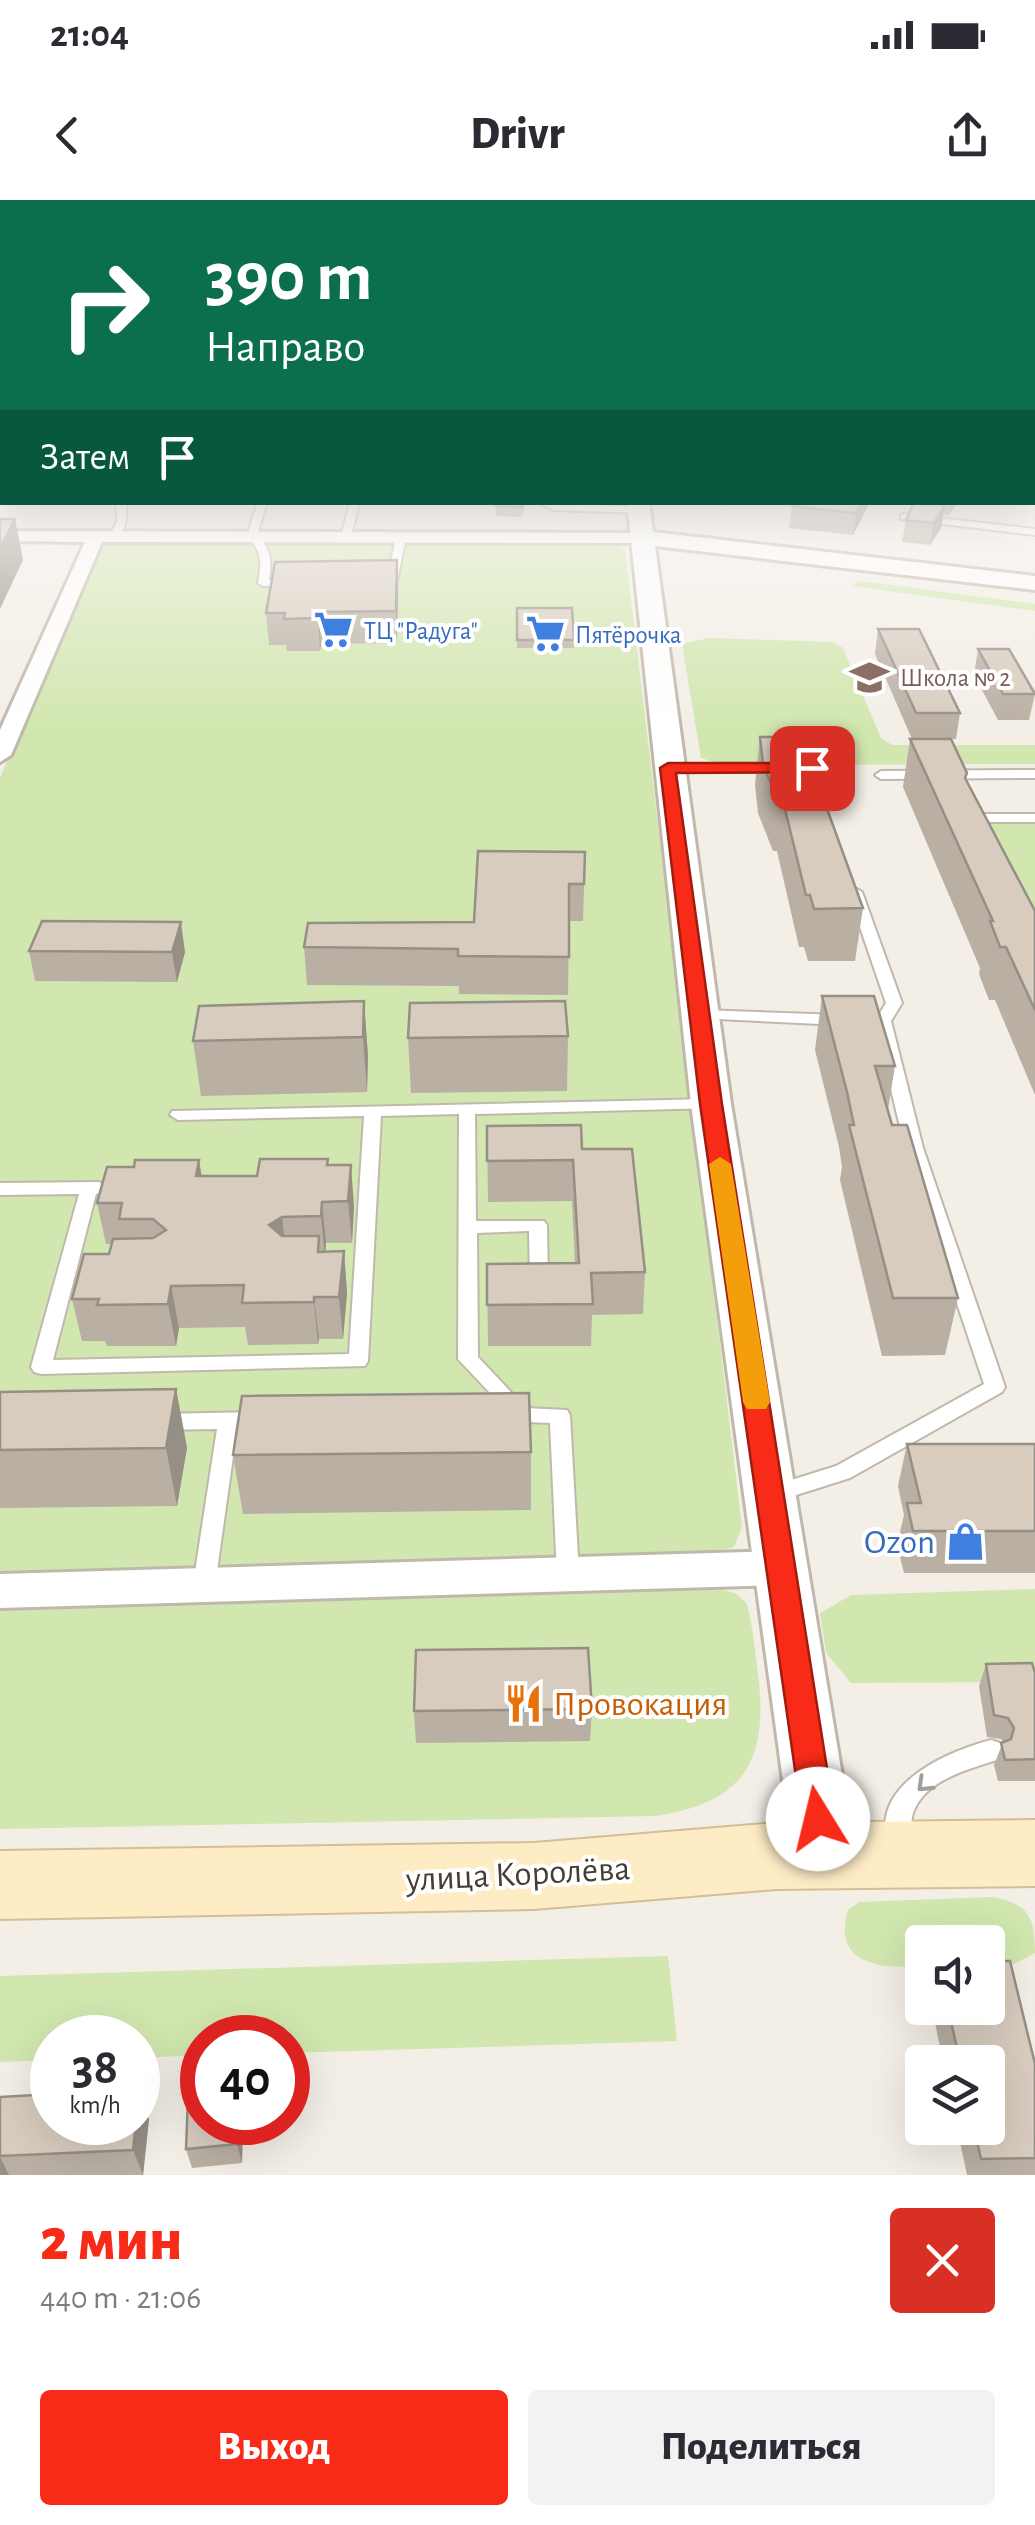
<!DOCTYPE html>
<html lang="ru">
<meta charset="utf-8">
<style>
:root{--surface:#fff;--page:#f2f2f3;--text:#2b2b33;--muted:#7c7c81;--accent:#f82b18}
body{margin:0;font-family:"Alegreya Sans",sans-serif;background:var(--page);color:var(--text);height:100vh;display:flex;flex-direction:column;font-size:38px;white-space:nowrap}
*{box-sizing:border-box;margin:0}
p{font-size:32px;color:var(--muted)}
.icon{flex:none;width:55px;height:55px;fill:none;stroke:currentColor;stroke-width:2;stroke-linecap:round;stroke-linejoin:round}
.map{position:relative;height:1975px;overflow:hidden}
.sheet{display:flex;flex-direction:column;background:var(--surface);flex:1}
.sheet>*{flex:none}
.banner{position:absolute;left:0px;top:0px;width:1035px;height:305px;box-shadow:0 10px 40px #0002;background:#0b6e4f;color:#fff;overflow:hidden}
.buttons{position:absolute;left:905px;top:1725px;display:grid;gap:20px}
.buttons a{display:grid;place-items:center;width:100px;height:100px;border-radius:10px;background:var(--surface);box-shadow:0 10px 40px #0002;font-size:50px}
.speed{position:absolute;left:30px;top:1815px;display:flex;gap:20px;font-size:50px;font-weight:700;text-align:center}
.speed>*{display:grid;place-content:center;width:130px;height:130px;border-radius:50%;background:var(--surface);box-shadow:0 10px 40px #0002;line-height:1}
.speed small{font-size:25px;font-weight:400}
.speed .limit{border:15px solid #d22;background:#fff;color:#111}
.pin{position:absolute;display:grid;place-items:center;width:85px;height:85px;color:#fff;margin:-42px;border-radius:20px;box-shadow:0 5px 15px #0006}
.me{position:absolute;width:110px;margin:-55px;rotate:351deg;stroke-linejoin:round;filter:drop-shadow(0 0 8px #0008)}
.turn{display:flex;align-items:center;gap:35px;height:210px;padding:0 40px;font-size:45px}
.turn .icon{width:130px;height:130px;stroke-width:2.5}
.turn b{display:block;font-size:70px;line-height:85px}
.then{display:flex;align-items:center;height:95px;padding:0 40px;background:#0003;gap:20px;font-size:38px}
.round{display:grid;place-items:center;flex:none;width:105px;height:105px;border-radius:10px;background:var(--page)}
.overview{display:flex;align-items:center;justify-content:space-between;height:170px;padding:0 40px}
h1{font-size:60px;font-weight:800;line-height:75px;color:var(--accent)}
.action{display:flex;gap:20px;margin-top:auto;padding:20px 40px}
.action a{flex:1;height:115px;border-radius:10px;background:var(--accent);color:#fff;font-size:40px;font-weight:800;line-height:115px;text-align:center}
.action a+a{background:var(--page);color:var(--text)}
.status{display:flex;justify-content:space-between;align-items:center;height:70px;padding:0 50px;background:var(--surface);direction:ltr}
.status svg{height:28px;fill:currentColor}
header{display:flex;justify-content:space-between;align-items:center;height:130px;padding:0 40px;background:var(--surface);font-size:45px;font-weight:800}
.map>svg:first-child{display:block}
.green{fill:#d1e7af}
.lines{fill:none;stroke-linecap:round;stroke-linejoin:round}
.service-casing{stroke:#c1b8ac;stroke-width:4}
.minor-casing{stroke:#c1b8ac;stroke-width:6}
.tertiary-casing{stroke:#c1b8ac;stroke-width:6}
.secondary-casing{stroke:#d3bf96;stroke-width:4}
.service{fill:#fff;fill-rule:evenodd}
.minor{fill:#fff;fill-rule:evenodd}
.tertiary{fill:#fff;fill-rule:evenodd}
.secondary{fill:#feecc5;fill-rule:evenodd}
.wall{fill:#b9afa3}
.shaded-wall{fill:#968f85}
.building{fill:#d7ccbe;stroke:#968f85;stroke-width:2.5}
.oneway{stroke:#a29e9a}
.route{fill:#f82b18;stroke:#a11c10;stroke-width:2.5}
.slow{fill:#f59e0b}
.labels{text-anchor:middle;stroke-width:8;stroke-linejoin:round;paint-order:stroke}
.far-shop-label{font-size:25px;fill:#366cbe;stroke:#fff;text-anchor:start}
.far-education-label{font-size:25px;fill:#785e54;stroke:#fff;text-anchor:start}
.near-shop-label{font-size:35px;fill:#366cbe;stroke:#fff;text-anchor:end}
.near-food-label{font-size:35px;fill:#c56008;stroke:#fff;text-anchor:start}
.near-street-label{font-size:35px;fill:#453e35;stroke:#fff}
</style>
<div class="status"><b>21:04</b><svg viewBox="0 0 49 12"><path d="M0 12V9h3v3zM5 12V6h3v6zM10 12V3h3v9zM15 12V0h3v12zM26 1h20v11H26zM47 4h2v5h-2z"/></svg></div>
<header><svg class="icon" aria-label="back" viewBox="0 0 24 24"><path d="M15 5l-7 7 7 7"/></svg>Drivr<svg class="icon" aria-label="share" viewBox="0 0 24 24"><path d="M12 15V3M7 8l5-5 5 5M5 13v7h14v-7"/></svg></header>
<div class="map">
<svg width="1035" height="1975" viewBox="0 0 1035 1975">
<rect width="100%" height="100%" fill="#f3eee6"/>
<path class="green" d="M115 341 609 342 625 349 742 1327 734 1347 705 1354 0 1374V578L96 349Z
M860 381 1035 404V411L851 386Z
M709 438 834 442 843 448 881 538 892 545H1035V564L724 565 701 558 682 444Z
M1035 622V729L978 623Z
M710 1386 737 1394 747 1404C753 1427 755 1451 758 1474 769 1561 744 1603 655 1616L0 1629V1406Z
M1035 1389V1482L851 1483 826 1453 820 1413 851 1395Z
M992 1697C1030 1703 1035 1719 1035 1753L1014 1764 988 1765V1742H922V1767C884 1768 831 1767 848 1710L859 1702Z
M668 1756 677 1841 288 1853V1838H202V1855L138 1858V1838H52V1860L0 1862V1776Z"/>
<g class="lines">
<defs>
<path id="service" d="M116 302H126C126 316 128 331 115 339L110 336 117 321Z
M258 302H267L257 335C271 348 272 362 269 380H292L296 381V385L263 386 258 383C262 362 262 352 247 336Z
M350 302H359L351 337 346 340 341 337Z
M536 302 639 307 644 310 639 313 554 310Z
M904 314 1035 329V335L901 319V315Z
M401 334 406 337 397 381 392 384 387 381 396 337Z
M668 564H778L784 568 778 572 664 571V565Z
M1035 570V578L881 579 875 575 881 571Z
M982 614H1035V622H984L968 629 961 625Z
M855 688 862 692 902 803 891 821 923 948 1005 1187 1002 1192 850 1278 774 1302 766 1300 763 1294 766 1288 836 1266 984 1184 905 948 876 826 867 824 864 821 867 818 878 816 886 803 848 692Z
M702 810 841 815 849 820 841 825 697 818 694 815 697 812Z
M711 899 719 904 717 908 475 914 476 1021H544L547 1025 548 1083 539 1089 530 1083 529 1031 477 1033 478 1157 526 1208 567 1210 570 1215 579 1375 576 1381 568 1384 560 1381 557 1375 550 1223 503 1221 500 1216 506 1210 458 1159 459 914 381 916 368 1161 365 1166 41 1174 34 1172 31 1167 79 994 0 995V983L99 982 108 988 105 992 96 994 53 1160 349 1154 364 916 178 920 170 915 172 911Z
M259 1212 266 1215 269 1220 266 1225 237 1228 215 1385 212 1391 204 1394 196 1391 193 1385 217 1229 158 1230 151 1227 148 1222 151 1217 158 1214Z
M991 1540 1000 1543 1003 1551 1000 1559C970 1569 925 1579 913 1613 909 1626 915 1639 909 1652L900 1656 891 1652C863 1588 943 1553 991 1540Z"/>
<path id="minor" d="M0 331 640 333 649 338 640 343 102 342 11 555 0 562V530L85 342 0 341Z
M780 1351 795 1356 801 1368 795 1380 780 1385 0 1408V1374Z"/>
<path id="tertiary" d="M627 302H649L653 332 1035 376V390L655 346 731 904 855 1654 846 1675 824 1683 802 1675 793 1654 691 904Z"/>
<path id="secondary" d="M1035 1620V1686L776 1689 534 1709 0 1719V1651L534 1643 776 1623Z"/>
</defs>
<use href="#service" class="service-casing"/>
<use href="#minor" class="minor-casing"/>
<use href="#tertiary" class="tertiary-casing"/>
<use href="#secondary" class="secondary-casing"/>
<use href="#service" class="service"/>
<use href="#minor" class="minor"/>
<use href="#tertiary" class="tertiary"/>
<use href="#secondary" class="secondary"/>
</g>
<path class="wall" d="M1032 253H1035V301H1032Z
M526 302 522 317 496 316V306Z
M695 302H726L724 306Z
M794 302H870L853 335 789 328 792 306Z
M914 302H957L949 315H943L941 328 930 345 902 342 906 320Z
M398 390 397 443 321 444 320 451H287L286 445H269L266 413Z
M517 408H572L574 448H517Z
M878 429 960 513 956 539H951L966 581 1035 711V895L995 800H989L979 774 980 768 903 587 910 539H912L875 454Z
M978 449 1035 494 1029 520H998L974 475Z
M760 537 863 708 855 761H808L804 747H799L777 651H773L758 613 755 585Z
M585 652 583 721H569L568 795 459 794V786L307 785 304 747 474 722Z
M29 751 185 752 177 782 35 781Z
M822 796 895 866 888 910 958 1098 945 1155 882 1156 840 980 842 967 839 947 815 850Z
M364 801 368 856 367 892 201 896 193 841Z
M568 836 567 891 411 893 408 838Z
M487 926 582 949 645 1072 643 1114 592 1115 591 1146H488L487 1064 575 1063 572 1001 488 1002Z
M328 959V965L354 1006 352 1043H326L325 1052 344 1051 347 1093 343 1139H319L318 1144 248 1145 245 1127 179 1128 176 1146H107L105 1141H82L72 1099 109 1054 112 1044H106L97 1003 134 967 199 960 202 976H257Z
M176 1189 187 1248 177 1306 0 1308V1192Z
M907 1244H1035V1373H904L897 1345 904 1315 898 1286Z
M531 1252V1310L243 1314 233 1255Z
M986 1464 1035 1473V1581H998L994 1565 1003 1542 1001 1539 987 1537 979 1486Z
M592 1509 590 1541 416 1543 414 1511Z
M932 1808H988L1035 1864V1975H967L957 1928H988V1862H943Z
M0 1897 149 1919 143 1975H0Z
M243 1922 242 1963 192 1968 186 1949Z"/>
<path class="shaded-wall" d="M0 253H1L2 258V276L0 282Z
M862 302H870L853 335 856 313Z
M951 302H957L949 315Z
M945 305 941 328 930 345 934 323Z
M15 319 23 360 0 409V349Z
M397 360 398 390 397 443 396 411Z
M319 412 321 444 320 451 318 418Z
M181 722 185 752 177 782 172 752Z
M364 801 368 856 367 892 363 837Z
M199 960 205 1001 196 976Z
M351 965 354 1006 352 1043 348 1001Z
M322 1002 326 1043 325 1058 321 1016Z
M282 1017 287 1058 269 1025Z
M344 1051 347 1093 343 1139 339 1097Z
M171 1086 179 1128 176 1146 168 1104Z
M314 1097 319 1139 318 1144 314 1102Z
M176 1189 187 1248 177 1306 166 1248Z
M139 1890 149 1919 143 1975 133 1950 136 1922H138Z
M238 1922H243L242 1963 237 1944Z
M0 1957 9 1975H0Z"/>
<path class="building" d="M1032 253 1033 257H1035V279H1032Z
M497 302H523L522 307 496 306Z
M794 302H862L856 313 792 306Z
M914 302H922L945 305 934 323 906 320Z
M0 319H15L0 349Z
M397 360 396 411 319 412 318 418 284 419 285 413H266L275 362Z
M517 408H572L574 440H517Z
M878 429H919L960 513H916Z
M978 449H1009L1035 494H1003Z
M760 537H801L863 708 814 709 810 695H806L783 601H778L763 564Z
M910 539H951L967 573 965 578 1035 711V810L1006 747H1000L990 721H993Z
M478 651 585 652 584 684H569V757L458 756V749L304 747 308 723 474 722Z
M42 721 181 722 172 752 29 751Z
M822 796H874L895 866H875L892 925H907L958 1098H893L849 925H854L847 892Z
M364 801 363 837 193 841 199 806Z
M565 801 568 836 408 838 410 803Z
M581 925 582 949H632L645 1072 591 1073 593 1104 487 1105V1064L579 1063 573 960 487 961V926Z
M260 959H328L327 965H351L348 1001 322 1002 321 1016 282 1017 269 1025 282 1036H319L318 1052 344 1051 339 1097H314V1102L242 1103 244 1085 171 1086 168 1104 97 1105 99 1099H72L84 1054H109L113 1039 153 1038 166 1030 153 1019H119L122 1003H97L107 967H134L135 960H199L196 976H257Z
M176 1189 166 1248 0 1250V1192Z
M529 1193 531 1252 233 1255 242 1196Z
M907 1244H1035V1331H913L907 1303H921Z
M588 1448 592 1509 414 1511 416 1450Z
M1032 1463 1035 1473V1559L1005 1560 1001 1543 1011 1539 1014 1528 1008 1518 994 1515 986 1464Z
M988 1761H1010L1035 1864V1958L981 1959 974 1928H988V1862H960L948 1808H988Z
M52 1894V1922H136L133 1950 0 1956V1897Z
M202 1896V1922H238L237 1944 186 1949 188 1897Z"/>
<defs><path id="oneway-chevron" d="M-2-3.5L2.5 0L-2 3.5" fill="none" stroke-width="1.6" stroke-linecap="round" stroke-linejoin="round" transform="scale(2.5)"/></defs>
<use class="oneway" href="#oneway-chevron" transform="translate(924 1585) rotate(136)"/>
<linearGradient id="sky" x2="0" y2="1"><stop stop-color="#8cc1eb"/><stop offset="0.48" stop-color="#faf7f4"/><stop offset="1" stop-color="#faf7f4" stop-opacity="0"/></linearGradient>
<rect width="1035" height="529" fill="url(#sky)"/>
<path class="route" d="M812 563 818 565V572L676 573 722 904 835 1619 830 1629 818 1634 807 1629 802 1619 700 904 660 568 668 563Z"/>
<path class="slow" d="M720 957 731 964 770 1202 766 1209H747L743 1202 709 964Z"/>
<defs>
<symbol id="supermarket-bare" viewBox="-9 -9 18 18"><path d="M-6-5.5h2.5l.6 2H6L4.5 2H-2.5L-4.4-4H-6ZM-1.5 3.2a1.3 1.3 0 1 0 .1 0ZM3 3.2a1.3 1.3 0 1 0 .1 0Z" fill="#3f7fe0" stroke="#fff" stroke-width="2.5" paint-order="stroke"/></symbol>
<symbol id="school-bare" viewBox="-9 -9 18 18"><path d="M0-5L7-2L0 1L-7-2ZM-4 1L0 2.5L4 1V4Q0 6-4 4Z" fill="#8d6e63" stroke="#fff" stroke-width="2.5" paint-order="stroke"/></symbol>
<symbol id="shop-bare" viewBox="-9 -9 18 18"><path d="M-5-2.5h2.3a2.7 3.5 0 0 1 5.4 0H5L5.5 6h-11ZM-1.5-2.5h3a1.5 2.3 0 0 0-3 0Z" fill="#3f7fe0" stroke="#fff" stroke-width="2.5" paint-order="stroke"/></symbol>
<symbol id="restaurant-bare" viewBox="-9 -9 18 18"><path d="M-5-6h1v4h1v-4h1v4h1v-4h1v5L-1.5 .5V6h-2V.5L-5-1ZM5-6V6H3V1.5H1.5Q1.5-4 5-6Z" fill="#e8710a" stroke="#fff" stroke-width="2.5" paint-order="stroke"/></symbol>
</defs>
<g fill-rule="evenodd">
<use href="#supermarket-bare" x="306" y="402" width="55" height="55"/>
<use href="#supermarket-bare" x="518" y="406" width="55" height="55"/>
<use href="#school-bare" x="842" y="450" width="55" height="55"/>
<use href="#shop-bare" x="938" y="1314" width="55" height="55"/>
<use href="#restaurant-bare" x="496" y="1476" width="55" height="55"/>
</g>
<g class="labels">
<g class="far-shop-label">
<text x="364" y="439">ТЦ "Радуга"</text>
<text x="575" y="443">Пятёрочка</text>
</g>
<g class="far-education-label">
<text x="900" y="486">Школа № 2</text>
</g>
<g class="near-shop-label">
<text x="935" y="1353">Ozon</text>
</g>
<g class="near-food-label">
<text x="553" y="1515">Провокация</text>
</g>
<g class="near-street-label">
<text transform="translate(518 1673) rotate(-3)" y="12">улица Королёва</text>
</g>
</g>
</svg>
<div class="buttons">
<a><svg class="icon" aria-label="sound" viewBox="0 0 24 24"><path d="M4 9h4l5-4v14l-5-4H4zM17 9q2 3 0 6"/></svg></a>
<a><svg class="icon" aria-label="layers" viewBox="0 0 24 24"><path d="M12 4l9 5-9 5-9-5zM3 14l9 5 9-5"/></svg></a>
</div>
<div class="speed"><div>38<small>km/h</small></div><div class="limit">40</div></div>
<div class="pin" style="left:812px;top:568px;background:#d93025"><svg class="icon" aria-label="arrive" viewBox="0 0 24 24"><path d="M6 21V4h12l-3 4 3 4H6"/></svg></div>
<svg class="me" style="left:818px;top:1619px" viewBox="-20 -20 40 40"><circle r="19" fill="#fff"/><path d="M0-13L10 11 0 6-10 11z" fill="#f82b18"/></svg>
<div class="banner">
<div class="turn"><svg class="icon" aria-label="right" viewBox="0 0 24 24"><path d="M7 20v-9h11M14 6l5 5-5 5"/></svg><div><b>390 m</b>Направо</div></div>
<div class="then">Затем<svg class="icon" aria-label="arrive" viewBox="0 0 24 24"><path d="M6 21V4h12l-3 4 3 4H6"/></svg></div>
</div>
</div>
<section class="sheet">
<div class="overview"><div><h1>2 мин</h1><p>440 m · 21:06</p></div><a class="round" style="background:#d93025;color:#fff"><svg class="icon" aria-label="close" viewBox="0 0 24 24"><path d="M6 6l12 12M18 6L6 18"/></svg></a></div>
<div class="action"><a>Выход</a><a>Поделиться</a></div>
</section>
